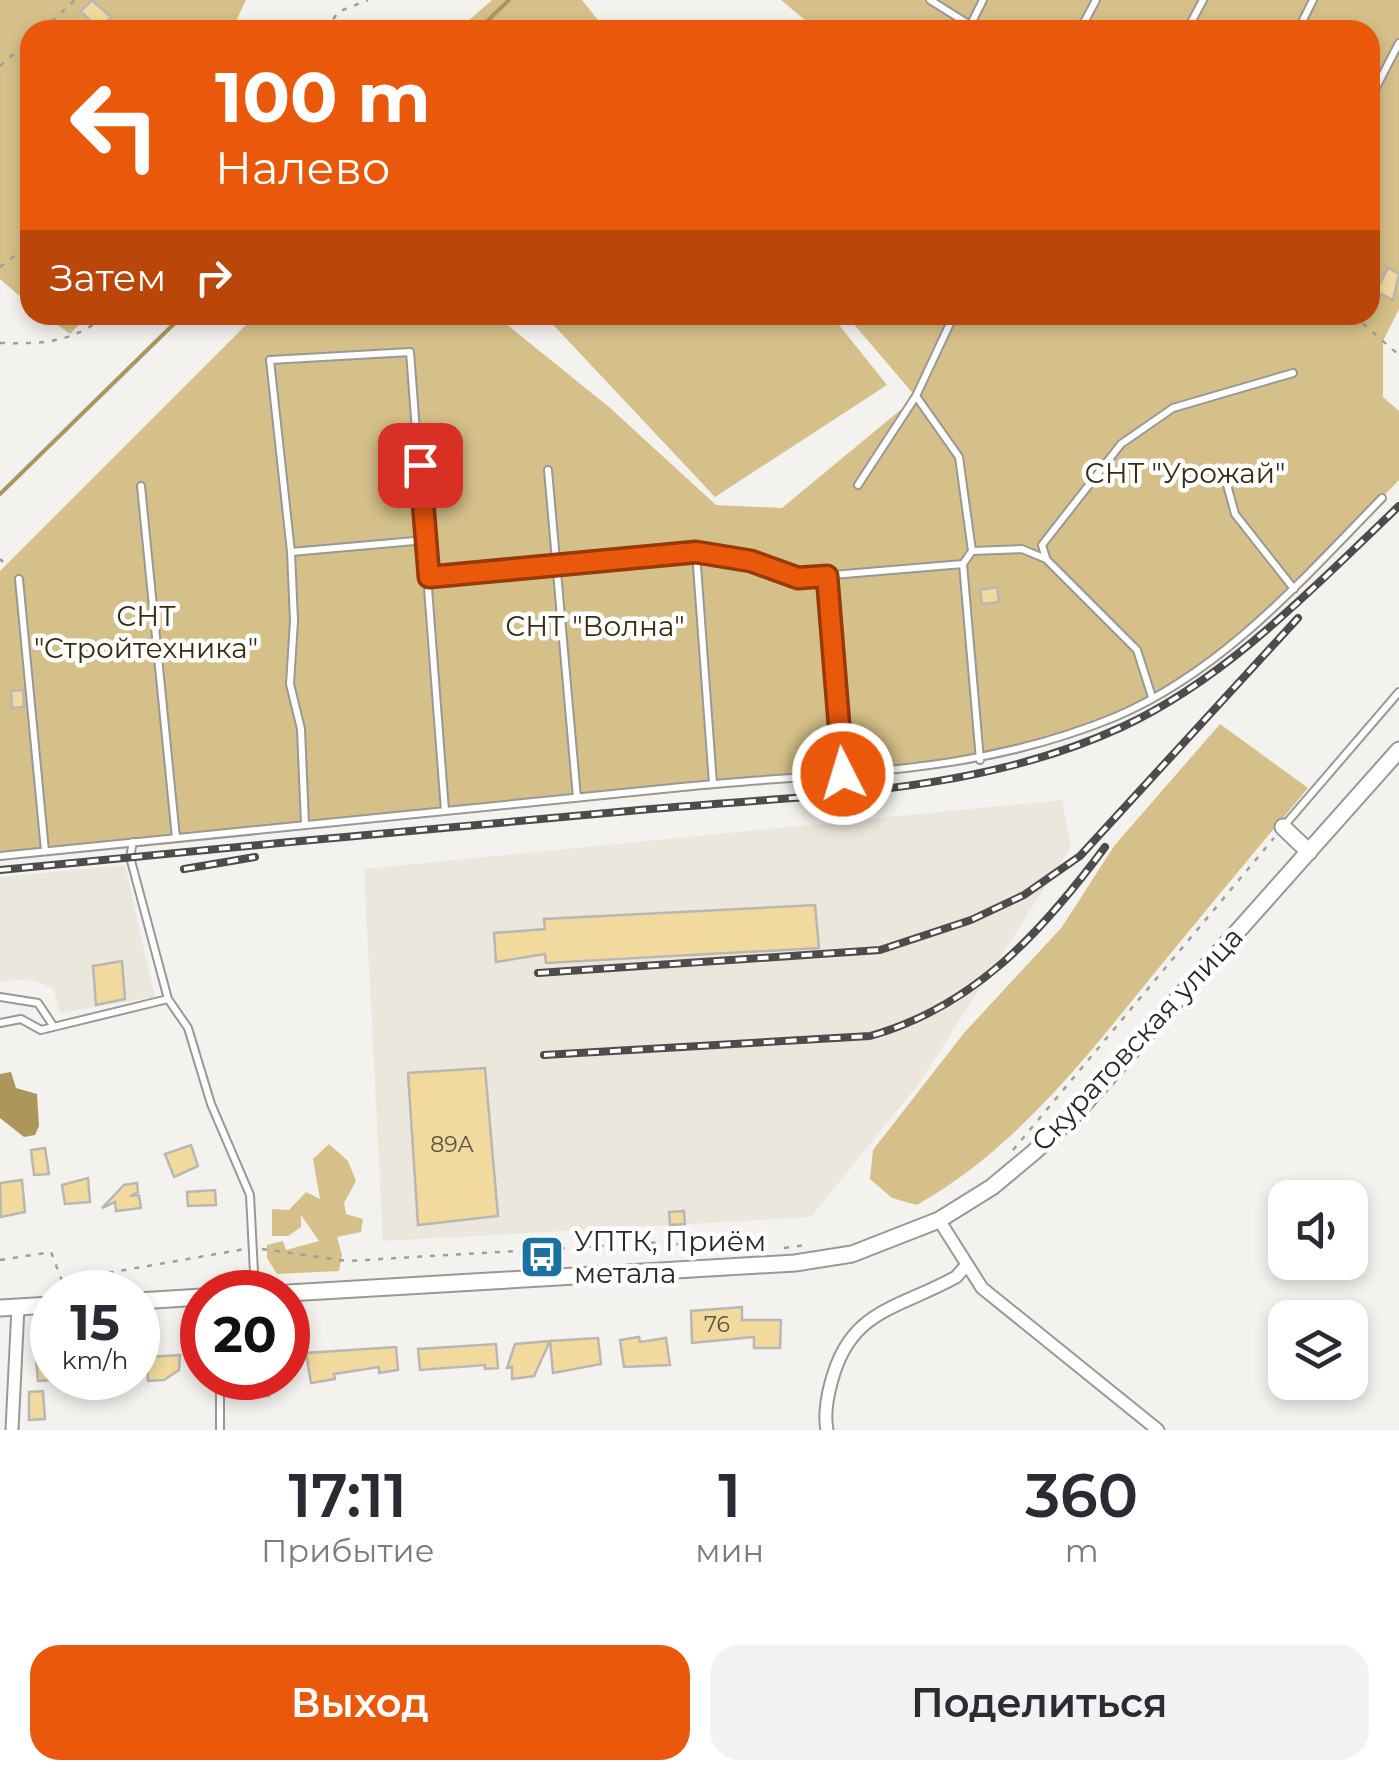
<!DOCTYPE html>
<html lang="ru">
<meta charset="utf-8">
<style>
:root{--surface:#fff;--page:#f2f2f3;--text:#2b2b33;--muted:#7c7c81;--accent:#ea580c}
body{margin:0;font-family:Montserrat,sans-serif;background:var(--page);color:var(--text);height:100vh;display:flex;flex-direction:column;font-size:38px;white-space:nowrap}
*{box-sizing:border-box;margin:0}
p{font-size:32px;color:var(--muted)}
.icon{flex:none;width:55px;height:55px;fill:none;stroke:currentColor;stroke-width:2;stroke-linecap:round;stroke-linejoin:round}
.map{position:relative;height:1430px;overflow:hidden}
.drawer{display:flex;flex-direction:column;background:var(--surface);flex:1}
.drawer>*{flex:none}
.guide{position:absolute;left:20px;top:20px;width:1360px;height:305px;border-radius:30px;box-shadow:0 5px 15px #0003;background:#ea580c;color:#fff;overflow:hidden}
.buttons{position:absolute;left:1268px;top:1180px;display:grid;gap:20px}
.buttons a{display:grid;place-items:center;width:100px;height:100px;border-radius:20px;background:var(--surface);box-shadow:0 5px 15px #0003;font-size:50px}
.speed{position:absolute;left:30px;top:1270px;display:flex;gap:20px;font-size:50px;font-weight:700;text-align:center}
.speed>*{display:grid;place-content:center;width:130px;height:130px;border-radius:50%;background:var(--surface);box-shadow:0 5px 15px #0003;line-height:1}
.speed small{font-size:25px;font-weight:400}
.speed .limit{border:15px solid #d22;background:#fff;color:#111}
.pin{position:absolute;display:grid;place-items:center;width:85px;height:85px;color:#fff;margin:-42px;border-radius:20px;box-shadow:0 5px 15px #0006}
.me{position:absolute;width:110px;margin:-55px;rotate:355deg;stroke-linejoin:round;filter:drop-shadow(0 0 8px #0008)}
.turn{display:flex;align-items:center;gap:35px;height:210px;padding:0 30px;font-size:45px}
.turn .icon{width:130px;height:130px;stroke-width:2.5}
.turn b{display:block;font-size:70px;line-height:85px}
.then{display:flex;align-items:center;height:95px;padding:0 30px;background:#0003;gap:20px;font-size:38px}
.eta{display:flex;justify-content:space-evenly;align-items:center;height:170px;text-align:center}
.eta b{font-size:60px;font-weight:600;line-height:70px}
.action{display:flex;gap:20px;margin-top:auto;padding:20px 30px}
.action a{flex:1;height:115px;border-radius:30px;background:var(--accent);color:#fff;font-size:40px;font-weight:600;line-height:115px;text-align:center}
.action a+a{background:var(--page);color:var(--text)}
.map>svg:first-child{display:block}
.built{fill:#ebe7dc}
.green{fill:#d6c089}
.water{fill:#ad965c}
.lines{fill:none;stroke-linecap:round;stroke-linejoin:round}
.stream{stroke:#ad965c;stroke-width:4}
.building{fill:#f2da9e;stroke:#b9b7b3;stroke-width:2.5}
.service-casing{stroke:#999894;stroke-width:10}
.minor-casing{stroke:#999894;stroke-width:15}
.tertiary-casing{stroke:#999894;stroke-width:19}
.path{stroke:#a09e9b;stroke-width:2.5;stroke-dasharray:5 8;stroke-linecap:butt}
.service{stroke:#fff;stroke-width:6}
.minor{stroke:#fff;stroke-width:11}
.tertiary{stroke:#fff;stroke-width:15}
.rail-casing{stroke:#4d4c4a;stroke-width:8}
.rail{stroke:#fff;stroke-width:4;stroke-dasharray:11;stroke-linecap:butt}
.route-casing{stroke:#983908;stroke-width:25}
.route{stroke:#ea580c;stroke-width:18}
.labels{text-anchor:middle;stroke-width:9;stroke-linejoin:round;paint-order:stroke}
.number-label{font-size:22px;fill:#5b5444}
.park-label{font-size:28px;fill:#372d11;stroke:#fff}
.street-label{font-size:28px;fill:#292826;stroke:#fff}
.poi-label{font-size:28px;fill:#292826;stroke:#fff;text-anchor:start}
</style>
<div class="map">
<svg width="1399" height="1430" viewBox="0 0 1399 1430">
<rect width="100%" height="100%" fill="#f4f2ee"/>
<path class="built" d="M1062 800 1071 847 918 1085 811 1217 383 1241 364 869Z
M125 865 155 997 60 1013 53 988 28 979 0 982V877Z"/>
<path class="green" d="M0 0H246L232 30H30V305L0 279Z
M492 0H582L606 30H458Z
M781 0H1399V309L1383 341V397L1399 411V480C1344 537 1290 604 1226 651 1138 717 1033 752 925 769L0 856V571L256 315H495L609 407 716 505 782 508 916 397 846 315H1370V30H817Z
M44 315H88L70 334Z
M544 315H831L887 385 715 497Z
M1220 724 1308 788C1262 843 1216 898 1171 953 1095 1045 1022 1146 917 1205L892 1198 870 1179 873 1150 964 1033 1062 927 1114 846Z
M329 1144 348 1161 356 1181 344 1203 346 1214 363 1219 361 1232 337 1237 342 1255 339 1271 277 1274 267 1258V1245L283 1241 286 1250 319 1241 301 1215V1227L288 1236H272V1209L289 1210 306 1192 320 1199 313 1159Z"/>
<path class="water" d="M11 1072 16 1088 37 1094 39 1126 35 1135 24 1137 0 1118V1074Z"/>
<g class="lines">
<path class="stream" d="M478 30 509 0
M0 494 183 315"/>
</g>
<path class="building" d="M92 0 111 17 98 29 81 11Z
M1388 268 1399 274 1393 300 1376 291Z
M997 587 999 602 982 604 980 590Z
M23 690 24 707 12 708 11 691Z
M815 905 819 948 546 963 545 954 496 962 494 933 545 929 544 919Z
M122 961 125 999 96 1005 93 966Z
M485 1068 498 1216 418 1225 408 1073Z
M191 1145 198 1166 174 1177 165 1154Z
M45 1148 49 1174 34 1175 31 1150Z
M88 1178 90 1202 65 1204 62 1185Z
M22 1180 25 1212 1 1217 0 1183Z
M137 1183 138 1192 130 1196 139 1195 141 1208 116 1211 115 1202 102 1208 124 1185Z
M215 1190 216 1205 188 1206 187 1192Z
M684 1211 685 1224 670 1225 669 1212Z
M742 1307V1320H781L780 1348H754V1337L692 1343 691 1311Z
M639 1337 640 1342 666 1338 670 1365 624 1367 620 1340Z
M598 1338 601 1364 553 1373 550 1341Z
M550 1341 534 1376 512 1379V1367L507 1368 515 1344Z
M496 1344 498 1368 485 1369V1365L420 1370 418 1349Z
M396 1347 398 1370 379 1373V1367L334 1374 335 1379 311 1383 306 1353Z
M180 1355 179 1370 164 1380 148 1381 147 1357Z
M36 1358H52V1380L38 1381Z
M242 1378H268L269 1396 241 1397Z
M43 1391 45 1419 29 1420V1392Z"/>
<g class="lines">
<defs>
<path id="service" d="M930 0 970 25
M968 30 983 0
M1080 30 1096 0
M1187 30 1203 0
M1298 30 1313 0
M1370 99 1399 43
M1370 206V208
M916 396 959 457 972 551 1022 549 1046 559 1137 650 1152 697
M548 470 577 798
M1241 471 1226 481 1235 514 1294 589
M858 485 916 396 954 315
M141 486 176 838
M972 551 963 564 980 760
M291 552 426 540
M696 552 713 784
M1046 558 1042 545 1121 444 1173 408 1293 373
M827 576 843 774
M429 577 696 552 751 561 797 578 963 564
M19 579 45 851
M305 825 301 729 290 684 294 621 291 552 270 360 410 352 445 811
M1283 827 1399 692
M133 842 130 857 168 999 188 1028 211 1104 250 1195 255 1292
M0 856C231 831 462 809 692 786 843 771 972 776 1115 717 1223 671 1302 580 1382 498
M0 997 38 1003 52 1024
M0 1023 21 1019 41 1030 168 999
M220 1378V1430"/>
<path id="minor" d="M939 1220 982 1288 1158 1430
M12 1430 18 1307
M827 1430C824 1415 827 1398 831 1383 850 1309 896 1310 956 1277L965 1267"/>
<path id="tertiary" d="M1283 827 1309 852
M288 1293 795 1263 852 1254 939 1220 992 1187 1034 1152 1077 1112 1399 750
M138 1301 202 1297
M0 1308 52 1305"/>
</defs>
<use href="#service" class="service-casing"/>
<use href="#minor" class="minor-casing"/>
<use href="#tertiary" class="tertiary-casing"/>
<path class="path" d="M42 30 75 0
M326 30 338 12 368 0
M0 66 30 40
M0 267 30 244
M1353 315 1399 355
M0 343C42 344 73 343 106 315
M0 559 3 562
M1013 1150 1274 838
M784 1248 806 1245
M262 1249 347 1261 669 1242 712 1253
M0 1260 51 1252 62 1281 245 1249"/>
<use href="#service" class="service"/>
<use href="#minor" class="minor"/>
<use href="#tertiary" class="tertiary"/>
<defs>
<path id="rail" d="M184 869 255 857
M0 870C213 849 427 829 640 810 802 795 972 796 1122 727 1228 678 1315 586 1399 506
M538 973 880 950 971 920 1024 895 1080 856 1298 618
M544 1055 870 1036C974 1007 1042 932 1105 847"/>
</defs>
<use href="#rail" class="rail-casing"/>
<use href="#rail" class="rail"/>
</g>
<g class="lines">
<defs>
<path id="route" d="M420 465 429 577 696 552 751 561 798 578 827 576 843 774"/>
</defs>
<use href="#route" class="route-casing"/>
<use href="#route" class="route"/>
</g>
<defs>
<symbol id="bus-square" viewBox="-11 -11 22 22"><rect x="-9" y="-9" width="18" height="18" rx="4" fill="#1b72a1" stroke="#fff"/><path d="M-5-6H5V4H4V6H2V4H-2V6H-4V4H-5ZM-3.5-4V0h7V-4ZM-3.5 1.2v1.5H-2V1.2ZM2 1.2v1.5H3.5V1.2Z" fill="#fff"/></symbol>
</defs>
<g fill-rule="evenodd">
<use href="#bus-square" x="517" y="1232" width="50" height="50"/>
</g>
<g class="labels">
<g class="number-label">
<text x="452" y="1152">89А</text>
<text x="717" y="1332">76</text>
</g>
<g class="park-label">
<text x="1185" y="483">СНТ "Урожай"</text>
<text x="146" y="626">СНТ<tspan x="146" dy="32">"Стройтехника"</tspan></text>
<text x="595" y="636">СНТ "Волна"</text>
</g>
<g class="street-label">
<text transform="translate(1137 1039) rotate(-47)" y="10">Скуратовская улица</text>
</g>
<g class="poi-label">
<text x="574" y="1251">УПТК, Приём<tspan x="574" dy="32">метала</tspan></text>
</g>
</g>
</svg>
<div class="buttons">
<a><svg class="icon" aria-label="sound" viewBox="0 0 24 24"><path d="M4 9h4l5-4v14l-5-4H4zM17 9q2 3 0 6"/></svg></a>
<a><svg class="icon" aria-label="layers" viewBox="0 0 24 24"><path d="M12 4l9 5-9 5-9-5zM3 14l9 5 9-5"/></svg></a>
</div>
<div class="speed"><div>15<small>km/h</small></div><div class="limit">20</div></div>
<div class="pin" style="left:420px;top:465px;background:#d93025"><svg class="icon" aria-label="arrive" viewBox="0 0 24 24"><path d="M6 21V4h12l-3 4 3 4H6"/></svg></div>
<svg class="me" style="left:843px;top:774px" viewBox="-20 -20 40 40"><circle r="17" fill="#ea580c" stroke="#fff" stroke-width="3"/><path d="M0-11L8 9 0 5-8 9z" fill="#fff"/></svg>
<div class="guide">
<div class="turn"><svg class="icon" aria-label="left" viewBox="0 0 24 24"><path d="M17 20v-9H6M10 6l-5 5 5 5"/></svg><div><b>100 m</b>Налево</div></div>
<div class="then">Затем<svg class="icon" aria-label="right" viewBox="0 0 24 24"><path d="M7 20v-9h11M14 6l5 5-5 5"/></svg></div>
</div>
</div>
<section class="drawer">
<div class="eta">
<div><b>17:11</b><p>Прибытие</p></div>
<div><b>1</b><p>мин</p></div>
<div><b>360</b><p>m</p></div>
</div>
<div class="action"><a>Выход</a><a>Поделиться</a></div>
</section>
